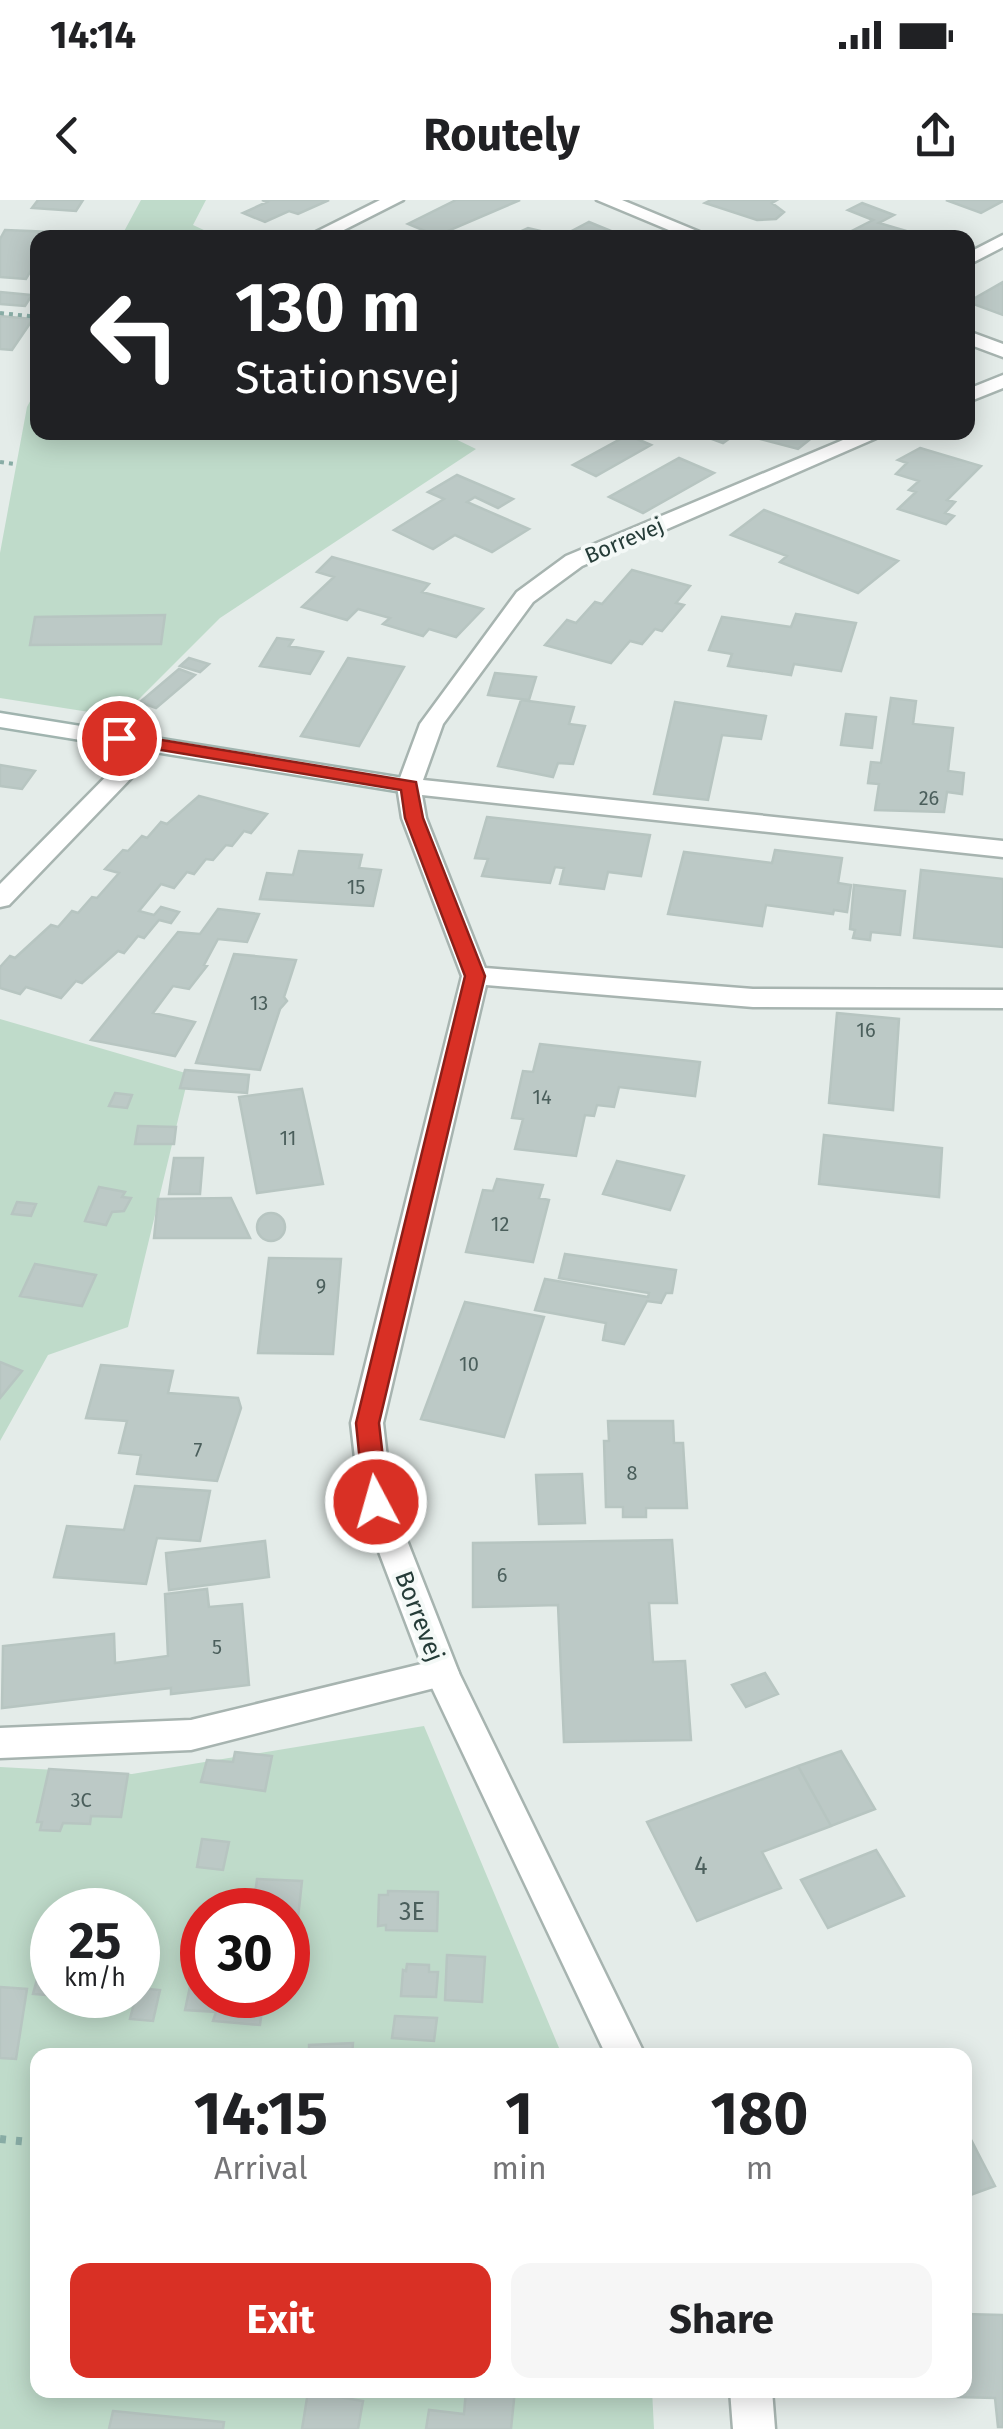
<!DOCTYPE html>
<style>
:root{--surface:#fff;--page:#f6f6f6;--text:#202124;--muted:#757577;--accent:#d93025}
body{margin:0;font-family:"Fira Sans",sans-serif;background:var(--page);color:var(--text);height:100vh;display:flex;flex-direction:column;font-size:38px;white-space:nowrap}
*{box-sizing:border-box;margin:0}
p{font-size:32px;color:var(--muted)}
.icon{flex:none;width:55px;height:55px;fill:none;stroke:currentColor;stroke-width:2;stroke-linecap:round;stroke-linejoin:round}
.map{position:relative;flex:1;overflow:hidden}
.details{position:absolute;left:30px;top:1848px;width:942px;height:350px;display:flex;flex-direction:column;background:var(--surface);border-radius:20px;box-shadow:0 5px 25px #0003}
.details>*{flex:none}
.top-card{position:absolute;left:30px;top:30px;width:945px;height:210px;border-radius:20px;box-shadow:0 5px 25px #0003;background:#202124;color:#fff;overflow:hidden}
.speed{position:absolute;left:30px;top:1688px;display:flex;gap:20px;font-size:50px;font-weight:700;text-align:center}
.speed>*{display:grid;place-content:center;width:130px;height:130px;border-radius:50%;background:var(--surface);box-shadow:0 5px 25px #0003;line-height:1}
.speed small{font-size:25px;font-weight:400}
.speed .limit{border:15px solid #d22;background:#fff;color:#111}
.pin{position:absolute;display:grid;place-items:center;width:85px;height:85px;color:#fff;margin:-42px;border:5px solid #fff;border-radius:50%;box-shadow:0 2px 10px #0007}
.me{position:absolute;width:110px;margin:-55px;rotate:354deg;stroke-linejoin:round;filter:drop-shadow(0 0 8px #0008)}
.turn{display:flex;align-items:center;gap:35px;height:210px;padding:0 40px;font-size:45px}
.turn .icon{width:130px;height:130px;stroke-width:2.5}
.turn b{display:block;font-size:70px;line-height:85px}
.eta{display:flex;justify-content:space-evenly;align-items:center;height:170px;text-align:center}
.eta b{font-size:60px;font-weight:700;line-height:70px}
.primary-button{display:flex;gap:20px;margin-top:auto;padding:20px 40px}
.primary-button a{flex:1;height:115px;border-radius:20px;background:var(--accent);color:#fff;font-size:40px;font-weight:700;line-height:115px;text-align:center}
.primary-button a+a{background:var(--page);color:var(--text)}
.status{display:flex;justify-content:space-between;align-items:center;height:70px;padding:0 50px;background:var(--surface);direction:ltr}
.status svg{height:28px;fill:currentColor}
header{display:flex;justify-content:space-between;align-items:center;height:130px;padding:0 40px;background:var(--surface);font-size:45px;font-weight:700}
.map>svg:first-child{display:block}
.green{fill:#bfdbca;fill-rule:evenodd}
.building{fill:#bcc9c6;stroke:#b7c5c1;stroke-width:2.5}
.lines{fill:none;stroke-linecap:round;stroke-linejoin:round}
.lane-casing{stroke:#a7b4b0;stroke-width:5}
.street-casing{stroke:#a7b4b0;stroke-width:5}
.secondary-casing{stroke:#a0b4af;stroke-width:5}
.path-far1{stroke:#88aca5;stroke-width:4;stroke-dasharray:4 5;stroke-linecap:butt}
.path{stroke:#88aca5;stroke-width:8;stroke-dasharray:6 10;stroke-linecap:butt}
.lane{fill:#fff;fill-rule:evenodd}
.street{fill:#fff;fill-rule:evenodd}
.secondary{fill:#fff;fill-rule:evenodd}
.route{fill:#d93025;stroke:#8d1f18;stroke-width:2.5}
.labels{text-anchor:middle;stroke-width:8;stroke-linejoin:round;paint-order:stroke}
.number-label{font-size:20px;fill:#4b5f5c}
.far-street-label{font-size:22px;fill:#253c38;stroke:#f4f9f7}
.street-label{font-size:25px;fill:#253c38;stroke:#f4f9f7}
.near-number-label{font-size:25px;fill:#4b5f5c}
</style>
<div class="status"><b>14:14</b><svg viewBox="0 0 49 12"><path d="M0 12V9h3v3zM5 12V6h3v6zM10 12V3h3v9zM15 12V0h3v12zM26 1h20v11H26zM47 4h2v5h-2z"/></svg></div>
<header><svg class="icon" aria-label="back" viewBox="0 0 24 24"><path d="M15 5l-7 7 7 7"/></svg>Routely<svg class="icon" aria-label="share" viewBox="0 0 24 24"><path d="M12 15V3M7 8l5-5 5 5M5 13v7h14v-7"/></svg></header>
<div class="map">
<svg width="1003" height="2229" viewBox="0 0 1003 2229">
<rect width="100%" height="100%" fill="#e4ece9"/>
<path class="green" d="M141 0H206L193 25 219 37H121Z
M37 188 38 232H441L476 249 220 418 121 517 0 498V353L27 207Z
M0 819 189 874 128 1127 48 1155 0 1241Z
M424 1526 562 1855H38V2190H652L654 2229H0V1567L132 1574ZM52 1710H138V1795H52ZM202 1710H288V1795H202Z"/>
<path class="building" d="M38 0H83L76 11 32 8Z
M262 0H329L298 14 289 11 265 22 243 13 267 2Z
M456 0H520L450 30 458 34 450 38H426L423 36 430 33 408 24Z
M711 0H777L772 3 784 12 776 19 757 20 705 3Z
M946 0H1003V1L981 13Z
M862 3 894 15 879 23 930 38 844 35 873 20 848 10Z
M589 22 628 38H524L515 34 528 28 562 36Z
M5 30 52 32 50 36 81 38H38V58L26 79 0 77V39Z
M1003 82V115L968 102Z
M0 92 32 95 25 106 0 104Z
M0 116 33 119 12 150 0 149Z
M693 232H800L813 237 798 249 737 233 723 243Z
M628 235 651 245 596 276 573 265Z
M920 248 981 266 947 300 955 302 945 313 954 316 946 324 898 309 916 292 909 290 919 281 896 274 907 263 898 260Z
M679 258 714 273 643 313 609 297Z
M457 275 513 299 498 308 475 297 467 302 529 329 492 352 455 335 433 349 394 330 444 299 428 292Z
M764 310 898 361 858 393 780 362 787 356 731 335Z
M332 357 429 384 422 392 483 409 456 437 429 429 423 436 383 424 390 418 358 409 347 420 302 407 334 377 317 372Z
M632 370 690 386 676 403 684 405 662 431 655 429 642 444 630 441 611 463 545 445 567 420 576 423 595 402 602 404Z
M796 414 856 423 841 471 794 464 791 475 728 466 732 454 709 450 722 417 791 427Z
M165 415 161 444 30 445 35 417Z
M277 438 293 440 289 446 323 452 310 474 260 466Z
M189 458 209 464 200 472 180 466Z
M348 458 404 467 359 546 301 536Z
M179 469 195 475 156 508 140 502Z
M495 473 536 477 529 500 488 495Z
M891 498 916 501 913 524 953 528 948 571 964 573 962 594 947 592 944 612 875 610 879 584 868 583 871 562 881 563Z
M521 500 574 507 569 524 585 526 573 564 558 563 553 577 498 566Z
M675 502 766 516 761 539 722 535 708 600 654 594Z
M846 514 876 517 872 548 841 545Z
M0 565 35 571 22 589 0 586Z
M199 596 267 614 251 633 244 631 232 646 226 645 213 660 206 659 194 674 187 672 174 688 161 684 139 711 154 715 161 707 179 712 171 723 159 720 144 738 138 736 124 753 118 751 82 783 76 781 61 798 26 787 20 794 0 788V767L10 756 15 758 51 725 58 727 72 711 78 713 92 697 97 698 119 673 105 669 123 650 128 651 142 636 147 638 161 622 167 624Z
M487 617 650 635 641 676 608 672 604 689 560 684 564 668 555 667 550 683 482 676 488 659 475 658Z
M775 650 842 658 838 683 851 685 847 712 834 710 833 714 766 705 762 726 668 714 684 652 772 663Z
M299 651 362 655 359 668 381 670 373 706 260 699 267 673 293 675Z
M921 670 1003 679V747L914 738Z
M854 685 905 691 900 735 871 732 870 740 853 738 855 730 850 729Z
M218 709 259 714 247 742 218 739 204 765 207 766 189 789 173 786 153 813 195 822 175 856 91 840 178 732 200 734Z
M234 754 296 760 284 797 287 801 280 809 260 870 196 863Z
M837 813 899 819 893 910 829 903Z
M540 844 700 862 695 896 619 887 614 907 597 905 594 916 585 915 576 956 515 949 523 919 512 918 523 871 533 872Z
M185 870 249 875 247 893 180 888Z
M302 889 323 984 257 993 239 897Z
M115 893 132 895 127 908 109 906Z
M138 926 176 927 174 944H135Z
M824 935 942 948 939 997 819 984Z
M174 958H203L200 994H169Z
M617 961 684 976 670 1010 603 994Z
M497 979 543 985 539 998 549 1000 533 1062 466 1052 483 990 493 991Z
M99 987 125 992 122 997 131 998 124 1011 112 1012 106 1025 85 1021Z
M231 998 250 1038H154L158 999Z
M17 1002 36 1004 31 1016 12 1014Z
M257 1027a14 14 0 1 1 28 0a14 14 0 1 1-28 0Z
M565 1054 676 1070 672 1093H666L661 1103 647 1101 624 1144 603 1140 606 1123 535 1110 545 1079 648 1097 649 1093 559 1078Z
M269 1058 341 1059 333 1154 258 1153Z
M35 1064 96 1075 82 1106 20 1096Z
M465 1102 544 1117 504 1237 421 1219Z
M0 1162 22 1171 0 1198Z
M101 1165 173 1171 168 1193 238 1198 241 1208 217 1281 137 1274 141 1255 119 1253 127 1221 86 1218Z
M608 1221H673L674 1243H683L687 1308H646V1317H623V1307H606L604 1241H609Z
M582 1274 585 1323 539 1324 536 1275Z
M135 1286 210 1291 200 1341 157 1338 146 1384 54 1377 67 1326 124 1330Z
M672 1340 677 1403H649L653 1462 685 1461 691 1540 564 1542 558 1405 473 1407V1343Z
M265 1341 269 1377 169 1390 166 1353Z
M207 1389 209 1407 242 1404 249 1485 171 1494V1488L2 1508 3 1446 114 1434 115 1463 168 1456 165 1394Z
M765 1473 778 1494 746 1507 732 1485Z
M841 1551 875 1609 831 1626 798 1566Z
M235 1552 272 1556 265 1591 201 1582 207 1560 233 1562Z
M798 1566 831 1626 762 1652 781 1688 697 1721 647 1622Z
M49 1569 128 1574 121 1617 91 1616 90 1624 63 1623 60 1631 40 1630 42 1622H37Z
M202 1639 229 1642 223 1670 197 1667Z
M876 1650 904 1696 828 1728 801 1680Z
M257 1679 302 1681 298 1718 288 1717V1710H253Z
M388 1691 438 1692 437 1731 386 1730V1725L378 1726 379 1695H388Z
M200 1739 202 1795H264L260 1825 213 1821 216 1812 185 1810Z
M45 1750H52V1795L70 1797 33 1794Z
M447 1755 485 1757 482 1802 445 1800Z
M407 1764 429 1765V1772H438L436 1797 401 1796 403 1770 406 1771Z
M0 1787 27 1789 16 1859 0 1858Z
M138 1788 160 1790 153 1821 130 1819Z
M395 1816 437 1818 434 1841 392 1838Z
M353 1843 352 1855H309V1845Z
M965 1928 995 1986 965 1997Z
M965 2114 1003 2115V2227H998L995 2198 918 2196V2190H965Z
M466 2190H515L511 2229H426L429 2210 464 2214Z
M308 2192 363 2201 358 2229H302Z
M113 2211 224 2222 223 2229H109Z"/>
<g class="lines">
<defs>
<path id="lane" d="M442 1459 454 1463 459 1473 454 1483 191 1550 0 1558V1528L191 1520Z"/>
<path id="street" d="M380 0H403L328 38H304Z
M597 0H622L714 38H688Z
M1003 35V47L968 65V53Z
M968 131 1003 144V157L968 144Z
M1003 175V188L968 202V189Z
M862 232H890L582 366 533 402 443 524 423 580 1003 641V657L422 595 426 618 485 768 753 789 1003 790V808L753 807 486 785 383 1223 392 1302 459 1473 645 1855H606L425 1473 360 1302 351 1223 462 776 402 618 397 586 420 524 517 392 566 356Z
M151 537 163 544 159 549 9 705 0 707V684L143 539Z
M730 2190H772L775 2229H733Z"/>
<path id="secondary" d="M0 513 409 579 421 586 409 593 0 527Z"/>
</defs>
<use href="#lane" class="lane-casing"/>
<use href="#street" class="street-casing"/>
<use href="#secondary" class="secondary-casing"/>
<path class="path-far1" d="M0 113 38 117
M0 262 14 264"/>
<path class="path" d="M0 1939 38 1943"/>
<use href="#lane" class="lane"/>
<use href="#street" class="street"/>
<use href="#secondary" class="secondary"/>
</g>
<path class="route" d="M119 533 416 582 423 618 485 776 379 1223 388 1302 384 1309H367L364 1302 356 1223 465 776 405 618 401 590 113 542V535Z"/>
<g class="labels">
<g class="number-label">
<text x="929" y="605">26</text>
<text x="356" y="694">15</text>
<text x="259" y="810">13</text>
<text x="866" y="837">16</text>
<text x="542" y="904">14</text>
<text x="288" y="945">11</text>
<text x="500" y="1031">12</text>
<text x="321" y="1093">9</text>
<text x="469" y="1171">10</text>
<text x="198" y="1257">7</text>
<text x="632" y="1280">8</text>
<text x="502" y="1382">6</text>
<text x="217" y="1454">5</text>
<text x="81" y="1607">3C</text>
</g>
<g class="far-street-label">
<text transform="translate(624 340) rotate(-23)" y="8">Borrevej</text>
</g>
<g class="street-label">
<text transform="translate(420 1416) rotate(69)" y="9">Borrevej</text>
</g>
<g class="near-number-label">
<text x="701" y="1674">4</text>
<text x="412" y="1720">3E</text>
</g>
</g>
</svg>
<div class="speed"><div>25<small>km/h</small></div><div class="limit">30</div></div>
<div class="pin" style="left:119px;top:538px;background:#d93025"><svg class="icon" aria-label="arrive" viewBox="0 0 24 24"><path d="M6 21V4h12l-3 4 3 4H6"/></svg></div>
<svg class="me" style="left:376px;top:1302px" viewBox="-20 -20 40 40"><circle r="17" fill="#d93025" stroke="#fff" stroke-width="3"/><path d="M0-11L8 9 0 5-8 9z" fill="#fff"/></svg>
<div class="top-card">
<div class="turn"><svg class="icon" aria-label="left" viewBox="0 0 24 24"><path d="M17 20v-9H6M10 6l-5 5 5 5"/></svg><div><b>130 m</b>Stationsvej</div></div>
</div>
<section class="details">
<div class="eta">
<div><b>14:15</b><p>Arrival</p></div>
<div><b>1</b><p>min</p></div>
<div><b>180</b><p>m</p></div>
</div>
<div class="primary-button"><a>Exit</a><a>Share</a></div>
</section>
</div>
